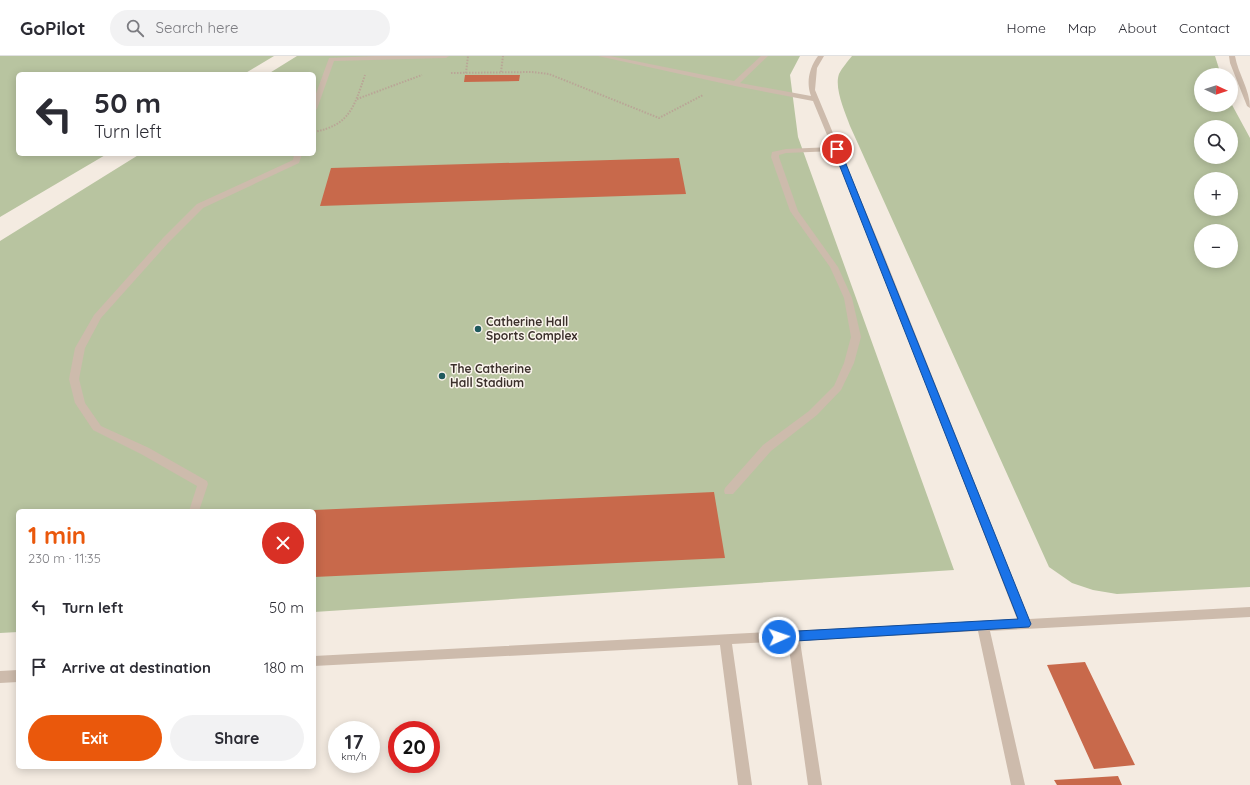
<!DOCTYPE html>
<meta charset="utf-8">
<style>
:root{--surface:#fff;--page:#f2f2f3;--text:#2b2b33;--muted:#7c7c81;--line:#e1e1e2;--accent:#ea580c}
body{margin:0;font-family:Quicksand,sans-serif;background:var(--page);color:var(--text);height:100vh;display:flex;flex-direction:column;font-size:15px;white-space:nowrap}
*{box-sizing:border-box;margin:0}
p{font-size:13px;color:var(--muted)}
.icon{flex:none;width:22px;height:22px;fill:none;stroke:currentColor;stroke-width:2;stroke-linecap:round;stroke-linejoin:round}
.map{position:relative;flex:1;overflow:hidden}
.drawer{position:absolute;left:16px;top:453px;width:300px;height:260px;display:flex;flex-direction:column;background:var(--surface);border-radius:6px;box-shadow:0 2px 10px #0003}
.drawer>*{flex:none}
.banner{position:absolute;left:16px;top:16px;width:300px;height:84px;border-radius:6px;box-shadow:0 2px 10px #0003;background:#fff;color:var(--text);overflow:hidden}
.needle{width:26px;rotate:93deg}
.tools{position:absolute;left:1194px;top:12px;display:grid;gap:8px}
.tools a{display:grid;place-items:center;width:44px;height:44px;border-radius:50%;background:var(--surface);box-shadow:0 2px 10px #0003;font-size:20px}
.speed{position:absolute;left:328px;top:665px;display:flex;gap:8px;font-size:20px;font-weight:700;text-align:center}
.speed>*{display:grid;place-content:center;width:52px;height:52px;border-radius:50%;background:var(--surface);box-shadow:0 2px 10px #0003;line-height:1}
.speed small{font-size:10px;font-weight:400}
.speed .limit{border:6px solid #d22;background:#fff;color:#111}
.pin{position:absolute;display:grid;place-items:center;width:34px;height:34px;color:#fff;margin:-17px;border:2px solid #fff;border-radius:50%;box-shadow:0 1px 4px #0007}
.me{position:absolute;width:44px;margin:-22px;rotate:87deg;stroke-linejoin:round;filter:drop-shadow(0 0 3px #0008)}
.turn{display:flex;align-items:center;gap:14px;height:84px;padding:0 12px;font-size:18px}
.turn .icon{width:52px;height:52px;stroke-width:2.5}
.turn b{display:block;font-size:28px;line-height:34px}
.round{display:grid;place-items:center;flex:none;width:42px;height:42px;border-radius:21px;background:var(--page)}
.head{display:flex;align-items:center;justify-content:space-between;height:68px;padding:0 12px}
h1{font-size:24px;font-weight:800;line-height:30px;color:var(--accent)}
.action{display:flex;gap:8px;margin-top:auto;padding:8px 12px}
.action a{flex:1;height:46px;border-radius:24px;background:var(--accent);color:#fff;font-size:16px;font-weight:800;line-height:46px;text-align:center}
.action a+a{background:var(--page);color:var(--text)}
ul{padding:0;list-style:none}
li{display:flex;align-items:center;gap:12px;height:60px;padding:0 12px}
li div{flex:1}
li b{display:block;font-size:15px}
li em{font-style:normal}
header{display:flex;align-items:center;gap:24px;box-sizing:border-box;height:56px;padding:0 20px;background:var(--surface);border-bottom:1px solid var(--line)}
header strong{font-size:19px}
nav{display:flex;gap:22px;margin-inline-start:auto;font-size:14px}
.search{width:280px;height:36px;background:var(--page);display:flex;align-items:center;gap:10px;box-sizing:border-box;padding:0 14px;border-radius:22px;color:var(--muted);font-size:15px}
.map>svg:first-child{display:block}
.green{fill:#b8c4a0;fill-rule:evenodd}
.building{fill:#c8694b}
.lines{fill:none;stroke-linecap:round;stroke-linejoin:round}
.path{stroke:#b9a596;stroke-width:2;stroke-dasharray:1.5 1.5;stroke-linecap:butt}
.minor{fill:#cdbbac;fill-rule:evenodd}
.route{fill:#1a73e8;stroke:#114b97}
.poi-dot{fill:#1f5a5e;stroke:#fbf5ee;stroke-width:1.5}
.labels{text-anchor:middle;stroke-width:3;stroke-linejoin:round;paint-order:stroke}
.poi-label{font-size:12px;font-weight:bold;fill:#3b302b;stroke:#fbf5ee;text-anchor:start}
</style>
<header>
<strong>GoPilot</strong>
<div class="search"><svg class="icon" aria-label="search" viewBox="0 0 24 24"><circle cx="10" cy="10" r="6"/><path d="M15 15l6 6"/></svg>Search here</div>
<nav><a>Home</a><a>Map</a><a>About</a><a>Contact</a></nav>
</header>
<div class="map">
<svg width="1250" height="729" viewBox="0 0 1250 729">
<rect width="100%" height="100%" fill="#f4ebe1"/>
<path class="green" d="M0 0H274L244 18H18V98H107L0 161Z
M297 0H800L790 19 798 81 954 514 314 556V455H18V576L0 577V185L140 98H314V18H268Z
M852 0H1215L1221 19H1201V49H1231V47L1250 82V531L1117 538 1093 534 1072 527 1049 511 850 70C845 56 834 32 839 18 842 12 848 5 852 0ZM1201 71H1231V101H1201ZM1201 123H1231V153H1201ZM1201 175H1231V205H1201Z"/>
<path class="building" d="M465 19H520L519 25 464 26Z
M679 102 686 138 320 150 331 112Z
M714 436 725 502 314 521V454Z
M1085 606 1135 709 1094 713 1047 609Z
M1118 720 1122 729H1057L1054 724Z"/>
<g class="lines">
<path class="path" d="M501 16 503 0
M451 17 532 16 549 18 659 62 703 39
M466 17 468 0
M357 43 422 19
M314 76C350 69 354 51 365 19"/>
<path class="minor" d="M374 0H449L446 2 334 5 317 53 314 55V43L329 2Z
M598 0H610L734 25 761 0H768L740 27 811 40C806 27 809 12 818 0H824L817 12 815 34 881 192 1029 563 1250 551V561L990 575 1025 729H1011L978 575 800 585 822 729H808L788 585 732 588 752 729H738L720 589 314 610V600L1017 563 873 192 834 95 786 97 779 99V101L798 155 838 211 852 242 861 281 854 307 841 334 817 359 771 395 733 438H725L724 435 725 432 763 389 809 355 834 330 844 307 851 281 844 242 830 211 790 155 771 101 772 96 786 93 832 91 813 45 735 30Z
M1229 0H1235C1238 18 1250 33 1250 52L1247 50 1230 7Z
M294 98H302L299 107 203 152 169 186 101 262 85 292 79 323 85 347 101 370 149 392 207 425 208 428 199 455H189L197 430 141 398 93 374 75 347 69 323 75 292 94 259 163 182 197 148 293 104Z
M18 614V626L0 627V615Z"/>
</g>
<path class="route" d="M837 91 840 93 1031 568 1029 571 779 586 775 584 774 581 775 578 779 576 1018 563 833 93Z"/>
<g class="poi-dot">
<circle cx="478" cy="273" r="4"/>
<circle cx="442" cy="320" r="4"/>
</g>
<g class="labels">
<g class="poi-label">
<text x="486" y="270">Catherine Hall<tspan x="486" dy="14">Sports Complex</tspan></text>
<text x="450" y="317">The Catherine<tspan x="450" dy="14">Hall Stadium</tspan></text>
</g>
</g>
</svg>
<div class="tools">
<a><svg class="needle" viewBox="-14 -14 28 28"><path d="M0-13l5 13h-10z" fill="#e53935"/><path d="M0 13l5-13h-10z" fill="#7c7c81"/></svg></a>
<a><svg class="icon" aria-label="search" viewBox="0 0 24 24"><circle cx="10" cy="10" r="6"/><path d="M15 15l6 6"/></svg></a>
<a>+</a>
<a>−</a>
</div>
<div class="speed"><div>17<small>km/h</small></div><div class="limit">20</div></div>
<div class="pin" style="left:837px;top:93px;background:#d93025"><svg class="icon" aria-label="arrive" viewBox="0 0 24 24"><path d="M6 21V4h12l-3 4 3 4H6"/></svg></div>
<svg class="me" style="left:779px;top:581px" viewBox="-20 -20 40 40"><circle r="17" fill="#1a73e8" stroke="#fff" stroke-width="3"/><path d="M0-11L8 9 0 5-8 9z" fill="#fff"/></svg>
<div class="banner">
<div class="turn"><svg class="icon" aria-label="left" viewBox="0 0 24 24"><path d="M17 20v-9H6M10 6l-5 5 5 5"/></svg><div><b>50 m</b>Turn left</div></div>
</div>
<section class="drawer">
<div class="head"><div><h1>1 min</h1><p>230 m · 11:35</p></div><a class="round" style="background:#d93025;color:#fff"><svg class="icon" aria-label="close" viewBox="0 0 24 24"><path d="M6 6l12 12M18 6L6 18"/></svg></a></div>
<ul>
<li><svg class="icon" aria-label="left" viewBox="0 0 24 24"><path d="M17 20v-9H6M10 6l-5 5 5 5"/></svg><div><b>Turn left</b></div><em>50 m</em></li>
<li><svg class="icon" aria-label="arrive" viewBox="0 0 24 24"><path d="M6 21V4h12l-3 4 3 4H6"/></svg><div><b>Arrive at destination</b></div><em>180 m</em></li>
</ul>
<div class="action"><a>Exit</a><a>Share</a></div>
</section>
</div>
